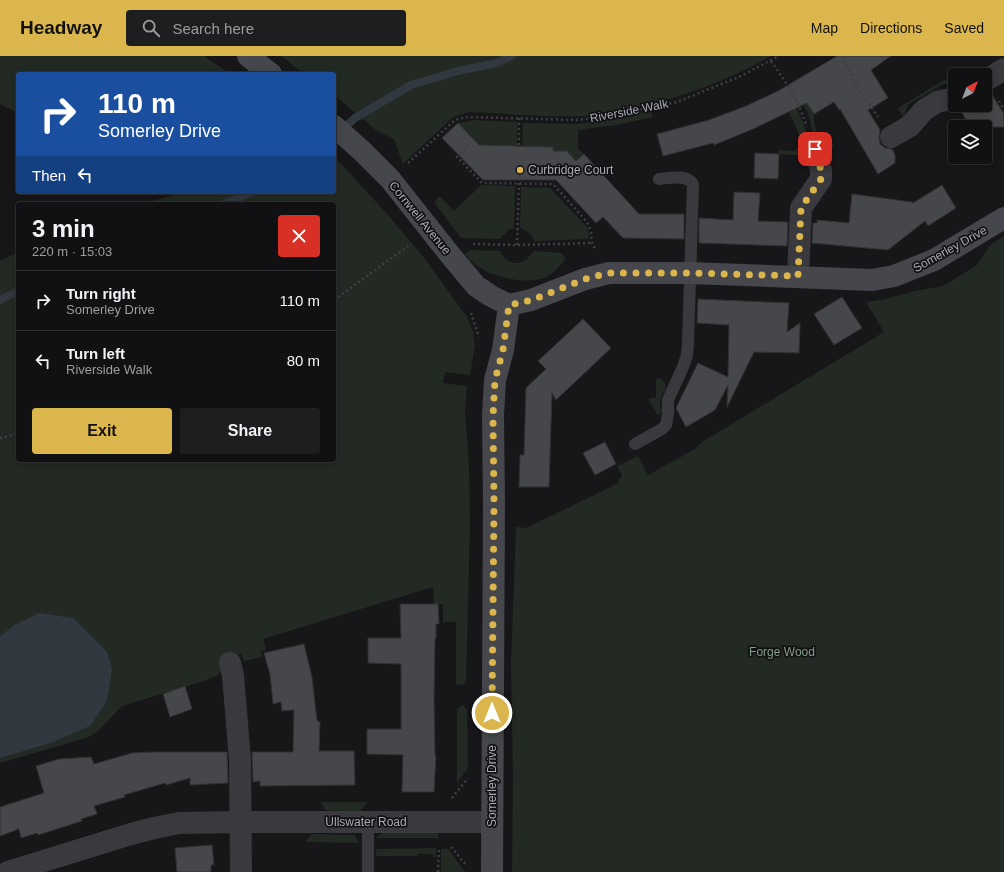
<!DOCTYPE html>
<meta charset="utf-8">
<style>
:root{--surface:#111012;--page:#1e1e20;--text:#f1f3f6;--muted:#9c9d9f;--line:#303032;--accent:#dbb64c}
body{margin:0;font-family:Helvetica,sans-serif;background:var(--page);color:var(--text);height:100vh;display:flex;flex-direction:column;font-size:15px;white-space:nowrap}
*{box-sizing:border-box;margin:0}
p{font-size:13px;color:var(--muted)}
.icon{flex:none;width:22px;height:22px;fill:none;stroke:currentColor;stroke-width:2;stroke-linecap:round;stroke-linejoin:round}
.map{position:relative;flex:1;overflow:hidden}
.details{position:absolute;left:16px;top:146px;width:320px;height:260px;display:flex;flex-direction:column;background:var(--surface);border-radius:4px;box-shadow:0 2px 10px #0003,0 0 0 1px var(--line)}
.details>*{flex:none}
.guide{position:absolute;left:16px;top:16px;width:320px;height:122px;border-radius:4px;box-shadow:0 2px 10px #0003,0 0 0 1px var(--line);background:#1a4fa0;color:#fff;overflow:hidden}
.needle{width:26px;rotate:42deg}
.buttons{position:absolute;left:948px;top:12px;display:grid;gap:8px}
.buttons a{display:grid;place-items:center;width:44px;height:44px;border-radius:4px;background:var(--surface);box-shadow:0 2px 10px #0003,0 0 0 1px var(--line);font-size:20px}
.pin{position:absolute;display:grid;place-items:center;width:34px;height:34px;color:#fff;margin:-17px;border-radius:8px;box-shadow:0 2px 6px #0006}
.me{position:absolute;width:44px;margin:-22px;rotate:0deg;stroke-linejoin:round;filter:drop-shadow(0 0 3px #0008)}
.turn{display:flex;align-items:center;gap:14px;height:84px;padding:0 16px;font-size:18px}
.turn .icon{width:52px;height:52px;stroke-width:2.5}
.turn b{display:block;font-size:28px;line-height:34px}
.then{display:flex;align-items:center;height:38px;padding:0 16px;background:#0003;gap:8px;font-size:15px}
.round{display:grid;place-items:center;flex:none;width:42px;height:42px;border-radius:4px;background:var(--page)}
.overview{display:flex;align-items:center;justify-content:space-between;height:68px;padding:0 16px}
h1{font-size:24px;font-weight:700;line-height:30px}
.action{display:flex;gap:8px;margin-top:auto;padding:8px 16px}
.action a{flex:1;height:46px;border-radius:4px;background:var(--accent);color:#111;font-size:16px;font-weight:700;line-height:46px;text-align:center}
.action a+a{background:var(--page);color:var(--text)}
ul{padding:0;list-style:none}
li{display:flex;align-items:center;gap:12px;height:60px;padding:0 16px;border-top:1px solid var(--line)}
li div{flex:1}
li b{display:block;font-size:15px}
li em{font-style:normal}
header{display:flex;align-items:center;gap:24px;box-sizing:border-box;height:56px;padding:0 20px;background:var(--accent);color:#111}
header strong{font-size:19px}
nav{display:flex;gap:22px;margin-inline-start:auto;font-size:14px}
.search{width:280px;height:36px;background:var(--page);display:flex;align-items:center;gap:10px;box-sizing:border-box;padding:0 14px;border-radius:4px;color:var(--muted);font-size:15px}
.map>svg:first-child{display:block}
.green{fill:#232a24}
.water{fill:#32383f}
.lines{fill:none;stroke-linecap:round;stroke-linejoin:round}
.stream{stroke:#32383f;stroke-width:8}
.building{fill:#46474a;stroke:#313134}
.path{stroke:#3e3f43;stroke-width:2.5;stroke-dasharray:2 3;stroke-linecap:butt}
.lane{stroke:#3a3a3e;stroke-width:12}
.street{stroke:#3a3a3e;stroke-width:22}
.secondary{stroke:#46474c;stroke-width:22}
.route{stroke:#dbb64c;stroke-width:7;stroke-dasharray:0 12.6}
.poi-dot{fill:#dbb64c;stroke:#121113;stroke-width:1.5}
.labels{text-anchor:middle;stroke-width:3.5;stroke-linejoin:round;paint-order:stroke}
.street-label{font-size:12px;fill:#aaadb6;stroke:#121113}
.poi-label{font-size:12px;fill:#aaadb6;stroke:#121113;text-anchor:start}
.park-label{font-size:12px;fill:#849f87;stroke:#121113}
</style>
<header>
<strong>Headway</strong>
<div class="search"><svg class="icon" aria-label="search" viewBox="0 0 24 24"><circle cx="10" cy="10" r="6"/><path d="M15 15l6 6"/></svg>Search here</div>
<nav><a>Map</a><a>Directions</a><a>Saved</a></nav>
</header>
<div class="map">
<svg width="1004" height="816" viewBox="0 0 1004 816">
<rect width="100%" height="100%" fill="#171618"/>
<path class="green" d="M0 0H204L230 18H18V57L0 48Z
M281 0H771C727 25 681 42 632 52 616 55 600 59 583 60 546 61 508 58 470 56L462 58 452 62 403 108 394 83 377 75 334 39V18H304Z
M951 20 955 26 951 28H943L909 48 907 51 904 62 898 52Z
M794 25 814 58V68L819 80 829 89 833 87 834 91 832 92C812 93 813 71 808 58 803 47 797 37 791 27Z
M784 32C792 44 821 88 800 98 795 101 784 98 779 98L778 94 794 95 803 87 779 34Z
M651 54 653 61 622 68 578 74V93L584 98 576 105 567 95H553V91L522 90 523 67 579 68 621 62Z
M474 64 517 66V90L488 89 487 92 466 84 470 79 458 67Z
M334 102 344 111 388 159 426 204 467 261 473 275 475 290 470 319 445 316 443 327 467 330 465 352 469 410 470 468 466 626 463 629 456 628V566H443V548H434L433 531 263 583 266 594 261 595 262 601 244 605 241 598 220 606 221 614 218 619 207 624 122 650 97 676 86 682 0 707V702L48 688 13 570 0 580V205L18 196V404H334V148H140L179 138 176 136H334Z
M481 129 515 130 514 172 508 174 500 183 461 182 434 146 440 140 454 155Z
M521 131 550 132 587 171 589 180 588 183 534 185C532 178 527 175 520 172Z
M1004 180V816H512L513 721 511 608 516 471 526 472 617 428 622 419 617 410 638 400 648 419 695 393 702 386 884 276 866 246 885 243 915 235 943 230 976 210 990 189Z
M470 194 500 195C507 211 525 211 533 195L561 197 566 202C561 209 555 216 548 220 530 230 495 222 479 211 473 208 469 203 465 198Z
M658 322H660C672 330 662 336 660 345 659 348 661 352 662 355L658 360 649 344V342H656V324Z
M463 649 467 654 468 712 457 727V653Z
M321 746H368L359 756 325 754Z
M384 776H438V782H376Z
M312 778 355 779 359 787 305 786Z
M436 792V801H433V798H418L417 800H376V793Z
M441 793H448L465 816H441Z"/>
<path class="water" d="M39 557 73 562 107 596 112 613 107 645 90 670 48 688 0 702V580L13 570Z"/>
<g class="lines">
<path class="stream" d="M341 75 355 62 411 29 458 15 497 7 512 0
M224 148 252 136
M0 244 14 237 18 236"/>
</g>
<path class="building" d="M837 0H891L871 14 888 42 868 54 880 74 879 81 880 88 885 92 892 93 895 99V107L878 118 840 53 839 54 834 46 814 58 807 47 753 73 714 89 713 87 663 100 657 78 709 64 746 50 778 35Z
M991 37 1004 58V71H970L961 55 971 49H985V41Z
M458 67 479 89 553 91V95H567L576 105 584 98 639 158H684V183L623 182 603 161 596 167 556 124H483L442 82Z
M755 97 779 98 778 123 754 122Z
M942 129 956 152 928 170 925 165 888 194 812 187 813 167H817V164L849 167 852 138 912 146 913 147Z
M734 136 760 137 758 165 788 166 787 190 699 187V162L733 164Z
M842 241 862 272 834 289 814 258Z
M698 243 789 247 787 276 800 267 799 297 754 296 727 351 728 329 715 354 686 371 676 352 698 307 728 321 729 269 697 267Z
M583 263 611 292 556 344 552 337 549 431H519L520 399H524L526 332 546 313 538 305Z
M605 386 616 408 595 419 583 397Z
M400 548H438L439 568H436V582H435L434 643 435 700H436L434 736H402L403 699 367 698V673H401V608L368 607V582H401Z
M304 588 312 621 317 665 320 666 319 695H354L355 729 260 730V725L253 726 252 696H293L294 654 282 655 281 646 273 648 270 618 264 597Z
M185 630 192 653 170 661 163 638Z
M153 696H227L228 727 190 729V722L166 729 165 727 124 739 125 741 94 750 97 758 81 763 82 765 38 779 37 777 21 782 19 773 0 780V751L44 737 36 710 59 703 91 701 94 708 132 697Z
M212 789 214 809H211V816H177L175 792Z"/>
<g class="lines">
<path class="path" d="M841 0 848 12 853 24 878 61
M771 5C786 26 799 46 807 71
M999 45 1004 54
M519 62V90
M468 89 457 101 482 127 553 128 587 166 591 176 592 187 596 195
M408 107 455 64 466 61 576 64 605 61 677 46 741 20 779 0
M473 188 517 189 592 187
M517 189 519 124
M334 244 411 188
M471 257 479 281
M0 382 18 378
M452 742 468 722
M451 791 467 810
M438 816 439 791"/>
<path class="lane" d="M635 388 662 373 666 369 668 358V344L683 311 687 299 688 287 693 128C686 118 670 122 659 123
M368 766V816"/>
<path class="street" d="M985 25 1004 13
M891 81 910 70 924 54 937 46 955 42
M798 220 801 152 821 123V114L815 93
M230 607 233 619 240 704 241 816
M8 816 131 778 154 772 179 767 241 766H492"/>
<path class="secondary" d="M248 0 271 18
M334 70 362 95 390 123 451 200 476 230 491 240 509 249
M509 249 531 244 585 223 609 217H690L872 224 894 220 934 204 1004 162
M492 816 494 448 493 360 495 324 503 294 509 249"/>
</g>
<g class="lines">
<path class="route" d="M492 657 494 448 493 360 495 324 503 294 509 249 532 244 585 223 609 217H690L798 220 801 152 821 123V114L815 93"/>
</g>
<circle class="poi-dot" cx="520" cy="114" r="4"/>
<g class="labels">
<g class="street-label">
<text transform="translate(629 55) rotate(-11)" y="4">Riverside Walk</text>
<text transform="translate(420 162) rotate(51)" y="4">Cornwell Avenue</text>
<text transform="translate(950 193) rotate(-29)" y="4">Somerley Drive</text>
<text transform="translate(492 730) rotate(-90)" y="4">Somerley Drive</text>
<text x="366" y="770">Ullswater Road</text>
</g>
<g class="poi-label">
<text x="528" y="118">Curbridge Court</text>
</g>
<g class="park-label">
<text x="782" y="600">Forge Wood</text>
</g>
</g>
</svg>
<div class="buttons">
<a><svg class="needle" viewBox="-14 -14 28 28"><path d="M0-13l5 13h-10z" fill="#e53935"/><path d="M0 13l5-13h-10z" fill="#9c9d9f"/></svg></a>
<a><svg class="icon" aria-label="layers" viewBox="0 0 24 24"><path d="M12 4l9 5-9 5-9-5zM3 14l9 5 9-5"/></svg></a>
</div>
<div class="pin" style="left:815px;top:93px;background:#d93025"><svg class="icon" aria-label="arrive" viewBox="0 0 24 24"><path d="M6 21V4h12l-3 4 3 4H6"/></svg></div>
<svg class="me" style="left:492px;top:657px" viewBox="-20 -20 40 40"><circle r="17" fill="#dbb64c" stroke="#fff" stroke-width="3"/><path d="M0-11L8 9 0 5-8 9z" fill="#fff"/></svg>
<div class="guide">
<div class="turn"><svg class="icon" aria-label="right" viewBox="0 0 24 24"><path d="M7 20v-9h11M14 6l5 5-5 5"/></svg><div><b>110 m</b>Somerley Drive</div></div>
<div class="then">Then<svg class="icon" aria-label="left" viewBox="0 0 24 24"><path d="M17 20v-9H6M10 6l-5 5 5 5"/></svg></div>
</div>
<section class="details">
<div class="overview"><div><h1>3 min</h1><p>220 m · 15:03</p></div><a class="round" style="background:#d93025;color:#fff"><svg class="icon" aria-label="close" viewBox="0 0 24 24"><path d="M6 6l12 12M18 6L6 18"/></svg></a></div>
<ul>
<li><svg class="icon" aria-label="right" viewBox="0 0 24 24"><path d="M7 20v-9h11M14 6l5 5-5 5"/></svg><div><b>Turn right</b><p>Somerley Drive</p></div><em>110 m</em></li>
<li><svg class="icon" aria-label="left" viewBox="0 0 24 24"><path d="M17 20v-9H6M10 6l-5 5 5 5"/></svg><div><b>Turn left</b><p>Riverside Walk</p></div><em>80 m</em></li>
</ul>
<div class="action"><a>Exit</a><a>Share</a></div>
</section>
</div>
